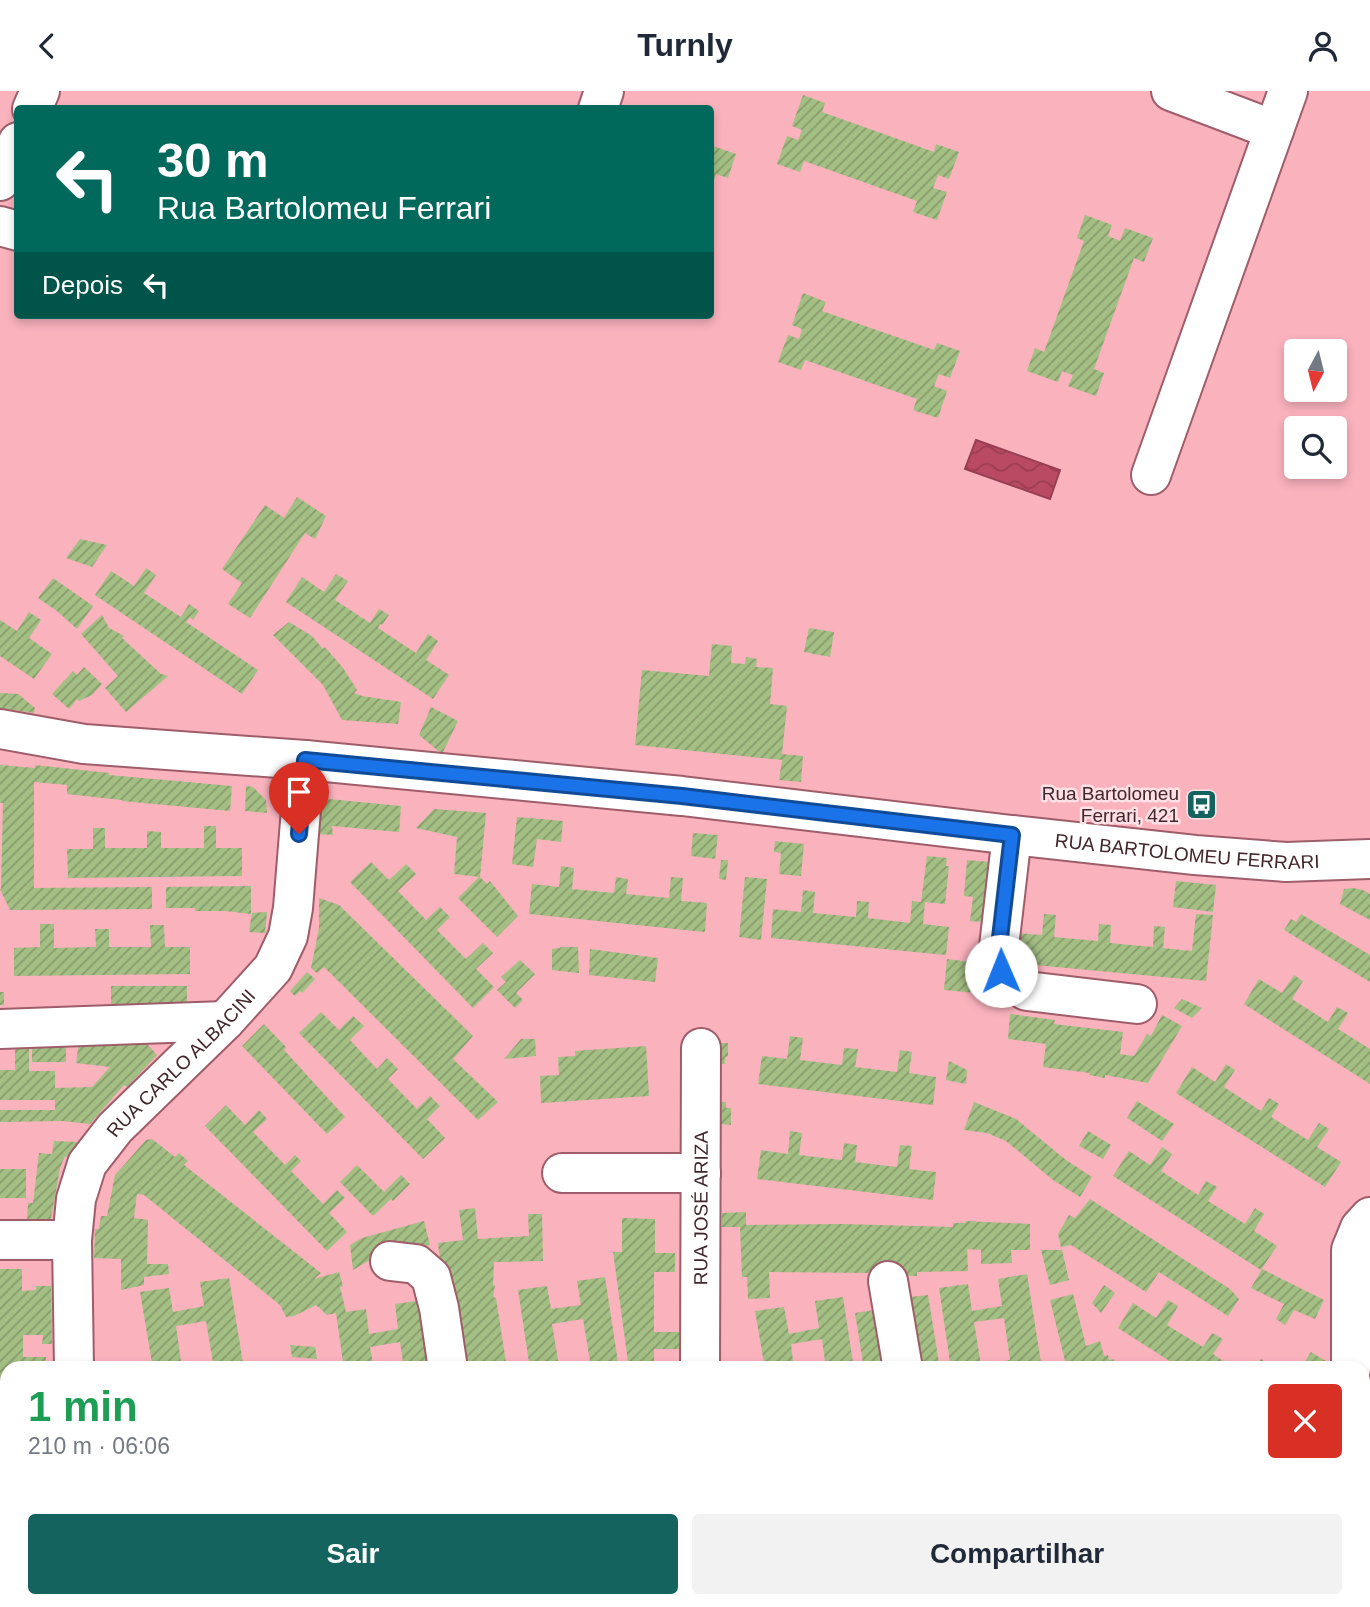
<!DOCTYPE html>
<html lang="pt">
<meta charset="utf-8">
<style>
:root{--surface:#fff;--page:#f2f2f3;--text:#1f2937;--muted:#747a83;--accent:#15635e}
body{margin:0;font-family:Arial,sans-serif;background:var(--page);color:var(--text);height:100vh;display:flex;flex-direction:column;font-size:26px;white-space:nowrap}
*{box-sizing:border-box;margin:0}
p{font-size:23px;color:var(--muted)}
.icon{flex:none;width:38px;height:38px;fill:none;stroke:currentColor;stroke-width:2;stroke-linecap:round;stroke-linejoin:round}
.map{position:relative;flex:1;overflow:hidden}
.sheet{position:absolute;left:0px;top:1270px;width:1370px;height:247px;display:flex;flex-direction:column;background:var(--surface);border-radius:21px 21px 0 0;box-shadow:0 4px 10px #0003}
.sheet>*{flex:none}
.banner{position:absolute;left:14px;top:14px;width:700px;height:214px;border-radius:7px;box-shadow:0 4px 10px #0003;background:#00695c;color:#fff;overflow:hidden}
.needle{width:46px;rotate:187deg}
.controls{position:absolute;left:1284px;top:248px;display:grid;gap:14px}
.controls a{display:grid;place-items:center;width:63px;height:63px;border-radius:7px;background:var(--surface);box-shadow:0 4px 10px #0003;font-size:35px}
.pin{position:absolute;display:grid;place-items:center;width:60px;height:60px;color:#fff;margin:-72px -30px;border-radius:50% 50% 50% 0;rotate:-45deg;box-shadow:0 0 7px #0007}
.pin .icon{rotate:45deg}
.me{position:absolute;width:77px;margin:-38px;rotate:359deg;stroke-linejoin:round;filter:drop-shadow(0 0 5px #0008)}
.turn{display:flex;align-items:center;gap:24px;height:147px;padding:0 28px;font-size:32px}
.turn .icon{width:91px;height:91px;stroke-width:2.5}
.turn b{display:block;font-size:49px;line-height:60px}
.then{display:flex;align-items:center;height:66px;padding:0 28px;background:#0003;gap:14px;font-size:26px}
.round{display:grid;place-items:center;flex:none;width:74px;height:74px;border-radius:7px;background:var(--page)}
.overview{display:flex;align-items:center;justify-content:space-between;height:119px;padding:0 28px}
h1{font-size:42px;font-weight:600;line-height:52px;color:#1e9e55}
.button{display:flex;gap:14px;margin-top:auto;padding:14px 28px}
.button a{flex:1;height:80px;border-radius:7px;background:var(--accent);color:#fff;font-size:28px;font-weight:600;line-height:80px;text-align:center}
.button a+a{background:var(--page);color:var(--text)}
header{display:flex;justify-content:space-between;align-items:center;height:91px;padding:0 28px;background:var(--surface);font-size:32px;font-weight:600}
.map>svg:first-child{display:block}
.water{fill:url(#water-waves);stroke:#963f53;stroke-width:2}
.building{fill:url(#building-hatch);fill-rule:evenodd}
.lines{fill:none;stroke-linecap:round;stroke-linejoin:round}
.minor-casing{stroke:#9e5d69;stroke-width:42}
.major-casing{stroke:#9e5d69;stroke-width:42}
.minor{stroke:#fff;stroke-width:38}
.major{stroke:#fff;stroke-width:38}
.route-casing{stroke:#114b97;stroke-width:18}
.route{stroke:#1a73e8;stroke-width:12}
.labels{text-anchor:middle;stroke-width:5;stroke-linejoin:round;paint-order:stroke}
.poi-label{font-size:19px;fill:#42262b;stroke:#ffe0e4;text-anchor:end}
.street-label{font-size:19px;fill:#42262b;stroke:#ffe0e4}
</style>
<header><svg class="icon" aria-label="back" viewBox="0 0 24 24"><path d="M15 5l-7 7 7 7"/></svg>Turnly<svg class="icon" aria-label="person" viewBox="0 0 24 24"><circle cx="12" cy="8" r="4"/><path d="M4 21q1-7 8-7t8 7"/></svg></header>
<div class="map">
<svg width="1370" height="1516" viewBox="0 0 1370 1516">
<defs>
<pattern id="water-waves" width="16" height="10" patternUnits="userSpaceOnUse" patternTransform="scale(1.75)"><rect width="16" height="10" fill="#ba4a64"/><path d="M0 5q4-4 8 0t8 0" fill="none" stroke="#993d53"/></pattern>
<pattern id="building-hatch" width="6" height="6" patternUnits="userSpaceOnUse" patternTransform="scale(1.75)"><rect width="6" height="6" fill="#a4bf84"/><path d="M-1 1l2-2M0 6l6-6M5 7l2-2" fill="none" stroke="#879b6c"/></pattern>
</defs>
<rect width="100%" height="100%" fill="#fab2bd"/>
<path class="water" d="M976 349 1060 379 1050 408 965 378Z"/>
<path class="building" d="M803 4 825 12 822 21 934 61 936 53 959 61 949 88 938 84 933 97 947 101 937 129 913 121 917 110 804 70 800 81 777 73 787 45 798 49 802 39 792 35Z
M710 54 736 63 728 87 716 83 711 98Z
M1085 124 1112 134 1108 145 1120 150 1125 137 1153 147 1144 171 1134 167 1094 278 1104 282 1096 305 1068 295 1073 284 1062 280 1058 291 1027 280 1035 257 1044 261 1084 150 1077 147Z
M803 202 826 211 822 220 934 259 937 252 960 260 950 287 939 283 934 295 947 300 938 327 913 319 917 308 805 269 801 279 778 271 788 244 799 248 802 238 792 234Z
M297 406 326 425 315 448 305 442 250 527 228 513 242 492 222 478 265 414 284 427Z
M80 448 107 454 92 476 66 467Z
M146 477 156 484 144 502 181 526 189 513 199 520 193 529 190 526 186 531 258 579 242 603 95 504 111 480 134 495Z
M336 483 348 490 335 509 370 532 379 518 389 524 382 534 380 533 378 537 416 562 428 543 438 550 426 569 449 584 433 608 286 511 302 486 324 501Z
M53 487 93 515 77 538 57 520 38 507Z
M29 521 41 529 29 547 52 563 34 588 0 565V529L17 540Z
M102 524 109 537 124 545 122 547 161 583 168 585 126 621 105 597 118 585 81 543Z
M289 531 312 545 323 558 325 556 343 577 357 599 354 602 362 605 401 611 398 633 342 629 323 594 273 544Z
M809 537 834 541 830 566 804 561Z
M712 553 732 555 731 572 745 573 746 566 757 568 756 576 773 577 770 613 787 615 782 663 803 665 801 691 779 689 782 669 635 654 642 579 709 585Z
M84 576 102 593 92 604 79 610 77 608 69 618 52 603 73 580 77 584Z
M0 602 18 603 35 617 34 622 0 617Z
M431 616 458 630 442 663 419 644Z
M0 674 35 677V674L109 682V684L232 695 230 720 122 710V709L67 703V694L34 691V797L152 796V818L10 819 0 798H1L3 712H0Z
M246 695 253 696 266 709 267 722 245 720Z
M329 708 401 715 399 741 332 735 333 744 320 743V719Z
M434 718 486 722 480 786 487 793 490 790 518 825 497 846 458 807 479 786 454 783 457 746 416 737Z
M517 726 563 730 561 751 537 748 533 776 512 773Z
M204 735H216V757H242V785L68 787 67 758H93V737H105V757H147V740L161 741V757H204Z
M693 742 718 744 715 768 691 765Z
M775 750 804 753 801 785 779 783 781 762 774 761Z
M927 765 947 767 946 775H949L945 813 925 811 923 833 949 836 946 864 771 847 773 818 801 821 803 799 815 801 813 822 856 826 857 810 869 811 868 827 910 832 912 810 921 811Z
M721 769H728L726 789 719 788Z
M967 769 989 771 983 831 970 830 973 806 964 805Z
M371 771 389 789 406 773 416 783 398 800 426 829 440 816 450 826 437 839 466 868 483 852 493 862 476 878 494 896 473 917 350 791Z
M561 775 574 777 572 798 614 802 616 786 628 788 626 803 669 807 671 786 683 787 681 810 707 812 705 841 529 823 532 793 559 796Z
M745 786 767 788 761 849 739 846Z
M1176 790 1216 794 1213 821 1173 816Z
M251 795V823L225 820H195V817H166V796Z
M1353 797 1363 799 1370 803V829L1340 813 1344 798Z
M319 807 339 814 473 945 453 968 498 1011 478 1029 324 876 317 882 311 877 319 837Z
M267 821 265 842 249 841 252 822Z
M1044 823 1056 824 1054 846 1098 850 1099 833 1111 834 1110 852 1153 856 1154 835 1165 836 1163 857 1192 860 1196 823 1213 824 1206 890 1013 872 1015 842 1042 844Z
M1301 823 1370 864V891L1284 839 1291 828 1296 831Z
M40 833H54V857L96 856 95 838H109V856H151L150 834H164L165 856H190V883L14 885V857L40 856Z
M564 856H578L579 882 552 879V858Z
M590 858 658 867 655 891 589 884Z
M947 868 979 872 976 902 944 899Z
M520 869 535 883 516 902 523 909 515 917 497 899 506 891 501 886Z
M307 881 315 888 302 902 300 900 295 905 290 900Z
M1294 884 1303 890 1292 908 1328 931 1337 916 1348 922 1338 938 1370 958V993L1244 913 1259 888 1282 902Z
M111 895H187V914H111Z
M0 901H4V914H0Z
M1182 908 1202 917 1192 927 1174 917Z
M321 921 339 939 353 925 364 935 350 949 377 978 387 967 398 978 388 988 417 1018 430 1005 440 1015 427 1028 445 1047 423 1068 299 942Z
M1010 923 1055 929 1054 933 1123 941 1120 963 1134 965 1147 943 1151 945 1162 924 1182 935 1148 992 1105 984V987L1089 984 1090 982 1043 976 1046 953 1008 948Z
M264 933 286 956 284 959 345 1026 327 1043 242 955Z
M790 945 803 947 800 969 842 974 844 957 858 958 855 976 897 981 900 959 912 961 909 982 936 986 933 1014 758 993 762 965 787 968Z
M521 948H535L536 965 504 968Z
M32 950H66V971H32Z
M133 950 136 953H147L157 964 127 996 124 994 90 1033 63 1030 0 1031V1019H55V1009H0V979H15V958H29V980H55V997L92 996 110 976 76 972 79 951Z
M720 952H728V965L725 966V973H720Z
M646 955 649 1005 541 1012 540 985 559 984 558 966 575 965V960Z
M949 970 967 979 966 993 946 989Z
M1226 973 1235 979 1224 996 1261 1020 1269 1007 1279 1013 1271 1026 1308 1049 1319 1032 1329 1038 1317 1056 1341 1071 1325 1096 1176 1002 1192 976 1215 991Z
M1137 1010 1174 1033 1162 1050 1127 1027Z
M721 1011H726V1017H731V1034L721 1033Z
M974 1011 1016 1028 1066 1069 1092 1086 1080 1106 1053 1089 1006 1050 987 1042 964 1039Z
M226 1014 245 1034 259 1019 267 1028 253 1041 285 1074 295 1064 301 1070 291 1080 323 1113 337 1099 345 1107 329 1122 347 1141 327 1160 205 1035Z
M790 1040 802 1042 799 1064 842 1069 844 1052 857 1054 855 1071 897 1076 900 1054 912 1055 909 1078 936 1081 933 1109 757 1088 761 1059 788 1063Z
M1088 1040 1111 1054 1103 1068 1079 1055Z
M152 1048 175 1066 179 1062 188 1070 184 1074 321 1182 314 1188 339 1181 343 1195 340 1196 346 1221 366 1218 369 1243 398 1238 395 1213 424 1209 435 1278H404L400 1251 370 1256 374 1278H344L336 1222 327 1224 316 1214 294 1225 286 1226 280 1214 144 1104 137 1103 134 1127 148 1129 147 1173H168L169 1183 144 1186V1194L121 1199V1168L94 1167 95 1138H99L101 1125H107L115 1084 146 1049Z
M54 1050 78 1051 67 1066 65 1065 60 1077 51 1128 27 1129 28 1112H33L39 1062 52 1063Z
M1162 1056 1172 1063 1161 1080 1198 1104 1206 1090 1217 1096 1208 1110 1245 1133 1255 1117 1264 1123 1254 1140 1277 1155 1261 1179 1113 1085 1129 1060 1150 1074Z
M357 1074 384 1101 401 1084 410 1093 393 1110 391 1108 373 1125 340 1091Z
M0 1078H26V1107H0Z
M1090 1108 1230 1198 1239 1208 1228 1225 1159 1181 1146 1201 1071 1154 1061 1156 1058 1143 1069 1124 1075 1127Z
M475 1117 478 1148 529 1145 528 1123H542L543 1170 494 1171 493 1194 495 1195 493 1206 496 1207 507 1278H459L444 1205 438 1152 463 1149 459 1119Z
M746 1121V1134L842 1133 953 1136V1132H965L966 1130 1030 1133V1159H1011L1012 1172 981 1173V1159L967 1158 968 1180 917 1181V1185H888L871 1189V1182L769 1181 770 1207 748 1208 747 1186H742L740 1136H722V1122Z
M622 1127 655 1128V1162H675V1181H654V1241H679V1258H654V1278H629L613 1161H622Z
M424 1130 430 1154 370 1169 353 1179 350 1154 362 1147Z
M1041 1159H1062L1069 1189 1050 1194Z
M0 1178H22V1200L36 1199V1195H51L52 1253H42L43 1244H23V1266H46V1278H7V1363H0Z
M1262 1178 1324 1209 1315 1228 1294 1219 1285 1234 1276 1228 1284 1213 1251 1197Z
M1027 1183 1042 1278H951L939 1197 968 1193 972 1220 1002 1215 998 1188ZM1004 1227 1010 1269 981 1274 974 1231Z
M605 1186 619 1278H530L518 1199 547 1195 551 1218 581 1214 577 1190ZM583 1228 590 1270 559 1275 552 1233Z
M229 1187 244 1278H187V1276L213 1272 206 1230 176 1235 182 1278H153L140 1201 169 1197 173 1221 204 1215 200 1191Z
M1104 1194 1115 1202 1101 1222 1092 1212Z
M1073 1203 1086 1255 1100 1250 1104 1265 1108 1264 1109 1269 1114 1268V1271L1118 1270 1120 1278H1067L1050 1209Z
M928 1204 940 1278H920L910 1206Z
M843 1206 854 1278H826L822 1248 791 1253 794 1278H765L755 1220 784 1216 789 1243 819 1237 815 1210Z
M1168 1209 1178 1215 1167 1234 1203 1256 1212 1242 1223 1248 1213 1263 1235 1278H1182L1118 1237 1133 1212 1156 1227Z
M874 1219 884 1278H864L855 1222Z
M290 1254 315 1256 317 1268 292 1266Z
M1311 1261 1329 1272V1278H1312L1304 1272Z
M1261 1268 1271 1274 1269 1278H1255Z
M1363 1468 1370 1469V1516H1343V1510H1363Z
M0 1496H7V1510H91V1516H0Z
M103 1510H127V1516H103Z
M163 1510H188V1516H164Z
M194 1510H391V1516H194Z
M460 1510H656V1516H460Z
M659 1510H689V1515H659Z
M725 1510H922V1516H725Z
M932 1510H956V1516H932Z
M1001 1510 1028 1511V1516H1001Z
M1052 1510H1083V1516H1052Z
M1113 1510H1142V1516H1112Z
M1149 1510H1172V1516H1149Z
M1283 1510H1313V1516H1283Z"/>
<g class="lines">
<defs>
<g id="minor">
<path d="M1171 0 1274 39"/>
<path d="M32 18 40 0"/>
<path d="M598 18 604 0"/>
<path d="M0 90 18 51"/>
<path d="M0 135 18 140"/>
<path d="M1151 384 1288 0"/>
<path id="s1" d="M0 638 84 653 305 669 682 705 1012 744 1195 764 1286 771 1370 768"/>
<path d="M1012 744 998 864C1002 887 1008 889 1027 900L1137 913"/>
<path d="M0 938 225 930"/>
<path d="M562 1082H701"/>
<path d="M0 1149H72"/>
<path d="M390 1170 416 1173 431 1186 439 1217 448 1278"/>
<path d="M888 1190 903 1278"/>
<path id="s2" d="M74 1278 72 1149 76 1108 87 1073 115 1037 225 930 273 877 288 845 293 817 305 669"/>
<path id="s3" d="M700 1278 701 957"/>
<path d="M1351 1278V1159L1360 1137 1370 1126"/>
<path d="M979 1510V1516"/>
<path d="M1213 1510V1516"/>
<path d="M155 1516V1510"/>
</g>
<path id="major" d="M1363 1397H1370
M0 1399H7"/>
</defs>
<use href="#minor" class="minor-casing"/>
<use href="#major" class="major-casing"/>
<use href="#minor" class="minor"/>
<use href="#major" class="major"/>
</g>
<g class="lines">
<defs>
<path id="route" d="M299 743 305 669 682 705 1012 744 998 864 1001 880"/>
</defs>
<use href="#route" class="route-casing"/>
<use href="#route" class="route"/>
</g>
<defs>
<symbol id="bus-square" viewBox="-11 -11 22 22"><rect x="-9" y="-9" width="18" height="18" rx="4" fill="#15635e" stroke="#ffe0e4"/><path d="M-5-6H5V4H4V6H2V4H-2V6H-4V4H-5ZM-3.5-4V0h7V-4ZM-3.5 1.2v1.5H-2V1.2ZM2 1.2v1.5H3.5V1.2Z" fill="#fff"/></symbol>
</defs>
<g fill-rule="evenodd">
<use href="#bus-square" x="1184" y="696" width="35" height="35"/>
</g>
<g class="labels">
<g class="poi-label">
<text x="1179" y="709">Rua Bartolomeu<tspan x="1179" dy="22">Ferrari, 421</tspan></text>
</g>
<g class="street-label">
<text dy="7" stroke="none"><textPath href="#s1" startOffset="1194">RUA BARTOLOMEU FERRARI</textPath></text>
<text dy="7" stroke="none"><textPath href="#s2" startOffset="345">RUA CARLO ALBACINI</textPath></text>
<text dy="7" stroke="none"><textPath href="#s3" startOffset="161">RUA JOSÉ ARIZA</textPath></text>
</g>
</g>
</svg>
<div class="controls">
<a><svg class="needle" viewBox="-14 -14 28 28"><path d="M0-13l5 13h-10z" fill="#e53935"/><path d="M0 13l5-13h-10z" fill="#747a83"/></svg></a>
<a><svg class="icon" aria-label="search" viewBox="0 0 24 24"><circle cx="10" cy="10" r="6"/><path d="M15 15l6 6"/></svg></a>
</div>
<div class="pin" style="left:299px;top:743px;background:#d93025"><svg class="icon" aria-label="arrive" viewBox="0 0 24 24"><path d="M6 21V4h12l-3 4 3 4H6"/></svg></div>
<svg class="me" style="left:1001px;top:880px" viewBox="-20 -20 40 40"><circle r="19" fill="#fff"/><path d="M0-13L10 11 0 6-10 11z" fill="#1a73e8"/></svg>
<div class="banner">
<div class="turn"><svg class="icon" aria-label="left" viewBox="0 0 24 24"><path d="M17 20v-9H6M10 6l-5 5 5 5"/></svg><div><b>30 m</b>Rua Bartolomeu Ferrari</div></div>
<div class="then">Depois<svg class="icon" aria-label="left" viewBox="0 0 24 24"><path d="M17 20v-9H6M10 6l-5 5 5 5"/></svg></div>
</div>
<section class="sheet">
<div class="overview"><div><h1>1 min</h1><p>210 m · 06:06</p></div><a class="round" style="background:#d93025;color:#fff"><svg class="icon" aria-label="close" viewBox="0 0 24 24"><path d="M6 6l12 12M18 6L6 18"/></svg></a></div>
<div class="button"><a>Sair</a><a>Compartilhar</a></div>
</section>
</div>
